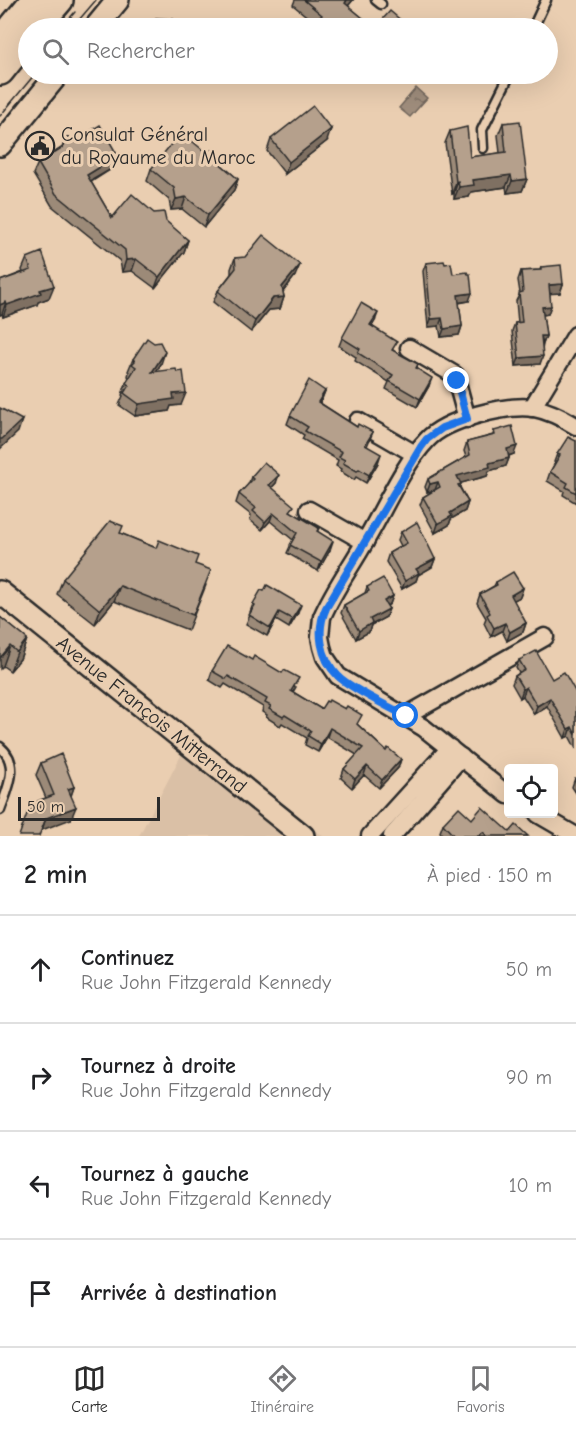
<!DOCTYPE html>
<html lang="fr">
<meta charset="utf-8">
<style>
body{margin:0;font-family:"Comic Neue",sans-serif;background:#f2f2f2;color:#202124}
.controls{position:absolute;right:18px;bottom:18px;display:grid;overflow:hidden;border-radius:6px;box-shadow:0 6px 24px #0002}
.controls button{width:54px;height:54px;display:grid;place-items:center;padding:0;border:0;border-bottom:2px solid #e0e0e0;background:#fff;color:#202124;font:30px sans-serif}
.scale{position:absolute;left:18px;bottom:15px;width:142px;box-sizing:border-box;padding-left:6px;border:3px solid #2b2b2b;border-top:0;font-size:16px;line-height:21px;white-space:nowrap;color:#2b2b2b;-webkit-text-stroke:4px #eaceb1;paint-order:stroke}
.stop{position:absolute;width:18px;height:18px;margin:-14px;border:4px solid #1a73e8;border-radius:50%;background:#fff}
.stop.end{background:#1a73e8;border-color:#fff;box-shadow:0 2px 6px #0008}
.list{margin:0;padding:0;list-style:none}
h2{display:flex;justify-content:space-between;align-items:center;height:78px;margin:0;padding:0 24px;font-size:26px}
h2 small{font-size:20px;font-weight:400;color:#757577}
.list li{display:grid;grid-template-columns:39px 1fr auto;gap:18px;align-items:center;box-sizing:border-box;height:108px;padding:0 24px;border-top:2px solid #e0e0e0}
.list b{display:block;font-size:22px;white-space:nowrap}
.list p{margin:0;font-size:20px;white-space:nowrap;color:#757577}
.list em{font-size:20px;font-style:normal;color:#757577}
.icon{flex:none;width:33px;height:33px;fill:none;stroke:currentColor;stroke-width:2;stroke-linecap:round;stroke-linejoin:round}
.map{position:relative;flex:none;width:576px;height:836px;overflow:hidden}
.search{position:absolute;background:#fff;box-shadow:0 6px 24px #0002;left:18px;right:18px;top:18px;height:66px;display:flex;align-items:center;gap:15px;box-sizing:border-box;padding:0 21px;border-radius:33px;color:#757577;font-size:22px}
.sheet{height:510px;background:#fff}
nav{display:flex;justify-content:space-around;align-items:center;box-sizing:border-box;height:84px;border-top:2px solid #e0e0e0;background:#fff;font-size:16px;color:#757577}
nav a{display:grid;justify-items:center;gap:3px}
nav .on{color:#2b2b2b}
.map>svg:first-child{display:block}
</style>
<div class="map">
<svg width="576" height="836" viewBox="0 0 576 836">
<defs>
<pattern id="water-ripples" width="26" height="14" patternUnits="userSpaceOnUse" patternTransform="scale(1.5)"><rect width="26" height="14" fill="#9f8d7c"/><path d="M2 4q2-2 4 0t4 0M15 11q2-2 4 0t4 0" fill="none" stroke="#827366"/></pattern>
</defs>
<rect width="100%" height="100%" fill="#eaceb1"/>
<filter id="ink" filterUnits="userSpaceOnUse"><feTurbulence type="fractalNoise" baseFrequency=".0167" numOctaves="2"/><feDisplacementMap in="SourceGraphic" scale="12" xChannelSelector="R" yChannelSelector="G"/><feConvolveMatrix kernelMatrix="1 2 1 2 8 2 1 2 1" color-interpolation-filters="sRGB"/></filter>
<g filter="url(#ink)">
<!-- built -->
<path fill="#dac0a6" d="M188,742L323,836H139Z"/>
<!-- water -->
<path fill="url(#water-ripples)" stroke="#71665c" stroke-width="1.5" d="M416,88L427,98L410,117L399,108Z"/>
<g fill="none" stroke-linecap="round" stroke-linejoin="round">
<!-- service casing -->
<g stroke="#2b2b2b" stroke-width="13">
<g id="service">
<path d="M376,0L381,4"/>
<path d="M533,28L546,0"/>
<path d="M483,148L482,130L510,74"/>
<path d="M0,747C21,764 7,790 0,810"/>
</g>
</g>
<!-- minor casing -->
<g stroke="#2b2b2b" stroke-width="21">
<g id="minor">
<path d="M409,348L455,375L467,419"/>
<path d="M532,408L576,335"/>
<path d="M358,421L415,454"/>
<path d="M309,510L365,542"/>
<path d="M406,716L545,637"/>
<path d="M508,795L424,728L338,676L325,657L322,647L320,637L322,617C334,589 353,564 367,538C385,507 404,464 427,440C446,419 507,404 534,408C550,411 563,418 576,426"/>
<path d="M538,814L576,836"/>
<path d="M370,836L450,748"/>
<path d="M392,836L461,757"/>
</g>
</g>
<!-- tertiary casing -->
<g stroke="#2b2b2b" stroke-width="26">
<g id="tertiary">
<path d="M95,28L118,0"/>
<path d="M0,145L58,74"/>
<path id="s1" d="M0,592L303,836"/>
</g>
</g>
<!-- primary casing -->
<g stroke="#2b2b2b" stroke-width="32">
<g id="primary">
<path d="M35,28L59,0"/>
<path d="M0,43L35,0"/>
<path d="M0,71L28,36"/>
</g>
</g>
<!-- service -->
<use href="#service" stroke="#eaceb1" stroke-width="8"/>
<!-- minor -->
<use href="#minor" stroke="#eaceb1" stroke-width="16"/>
<!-- tertiary -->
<use href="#tertiary" stroke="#eaceb1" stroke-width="21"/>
<!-- primary -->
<use href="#primary" stroke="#eaceb1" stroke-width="27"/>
<!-- tram -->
<g stroke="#2b2b2b" stroke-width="1.5">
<path d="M61,28L75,12"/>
<path d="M72,28L96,0"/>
<path d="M0,116L35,74"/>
</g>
</g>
<!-- wall -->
<g fill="#9c8a78" stroke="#2b2b2b" stroke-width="1.5">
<path d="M295,0H353L348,6L375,28H410H314L316,24L293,5Z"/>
<path d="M156,18L172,24L209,28H153Z"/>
<path d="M392,74H402L398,79Z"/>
<path d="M411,74H423L418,79Z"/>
<path d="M503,123L527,179L522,191L507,193L506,187L471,192L469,197L454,199V193L452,194L445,143L450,131L470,157L500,153L498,135Z"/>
<path d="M66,137L118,156L113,168L91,182L112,218L154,213L188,240L184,252L155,288L132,271L122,272L120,261L52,206L33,174L38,163L62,148Z"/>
<path d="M271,139L327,141L285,174L267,151Z"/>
<path d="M216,160L238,179L234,190L204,227L182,209L171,210L169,200L147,181L151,169Z"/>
<path d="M27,258L49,298L38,302L37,305L3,317L2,314L0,315V281L23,272L22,270Z"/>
<path d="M235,258L295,276L283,292L284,297L280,309L269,310L251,332L213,302L218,291L231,274V269Z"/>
<path d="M426,263L445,264L453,274L469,301L459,303L462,326L459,335L441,337L439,326L428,327L423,271Z"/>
<path d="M541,267L563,284L560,293H550L548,314L543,315L546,336L543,344L540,364L516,366L512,331L515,323H518L516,301L520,293L518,280L521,271L540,270Z"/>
<path d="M375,321L372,326L394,351L418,364L417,368L429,386L417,407L386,389L389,382L355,361L356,357L339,346L342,338Z"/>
<path d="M133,359L161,364L156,372L181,405L171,406L169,411L135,416L119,405L123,396L122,395L126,383L129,377L128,376L129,372L128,371Z"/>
<path d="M325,391L320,403L357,427L373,432L367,446L378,463L366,483L356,477L354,480L340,471L341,469L336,466L338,460L302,439L304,435L287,424L290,416Z"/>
<path d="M494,431L514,454L509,456V458L506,466L489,471L487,476L461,483L460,487L468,502L465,511L451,519L449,525L435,533L420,505L423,497L435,490L427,492L425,487L428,479L466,457L464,451L467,442L493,435Z"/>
<path d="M576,441V503L563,495L564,491L547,481L550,472L555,463L554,462L557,454Z"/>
<path d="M251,477L276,483L272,487L291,512L319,528L317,532L330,550L318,571L287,553L293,540L270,521L262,530L250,520L251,515L236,503L239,494L248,485Z"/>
<path d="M401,532L435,559L432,567L418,575L416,581L402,589L386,562L389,553L401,546L398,540Z"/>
<path d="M120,533L195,564L206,585L188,630L114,601L95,624L57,594L63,579Z"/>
<path d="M496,582L523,588L520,597L513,600L526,623L523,632L507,641L502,631L491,637L484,623L486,618L477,603L480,594L494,586Z"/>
<path d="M367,587L393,596L390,604L387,606L386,617L371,625L369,632L356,639L341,613L344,605L365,593Z"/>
<path d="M253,604L298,613L289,628L276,620L267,636L246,624L251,613L250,612Z"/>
<path d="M0,617L27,639L20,659L10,671L3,666Z"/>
<path d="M519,660L576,693V749L569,736L565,738L547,706L534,714L523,696L520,698L512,684L515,676L519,673L516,668Z"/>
<path d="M212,671L296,687L293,692L321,709L358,725L386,751L401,759L398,768L379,788L364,775L352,788L341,778L344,769L357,755L327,737L318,752L305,745L307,738L282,723L280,726L266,717L267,715L262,712L263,707L225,684L222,688L209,680Z"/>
<path d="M41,763L74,787L71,795V819L35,809L38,801L46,798L36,775Z"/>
<path d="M575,778H576V793L572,787Z"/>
<path d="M472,819L510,832L528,836H443L440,832L443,824Z"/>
</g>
<!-- shaded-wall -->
<g fill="#7f7062" stroke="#2b2b2b" stroke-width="1.5">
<path d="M347,0H353L341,14L345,3Z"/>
<path d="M331,129L327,141L285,174L289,162Z"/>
<path d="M118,156L113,168L82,186L87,175Z"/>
<path d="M511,175L506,187L471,192L469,197L454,199L459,187L473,180Z"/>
<path d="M238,179L234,190L204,227L208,215Z"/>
<path d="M527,179L522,191L507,193L512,181Z"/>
<path d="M458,181L454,193L452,194L456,182Z"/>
<path d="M186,197L182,209L171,210L176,199Z"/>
<path d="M188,240L184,252L155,288L159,277Z"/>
<path d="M136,259L132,271L122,272L126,260Z"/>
<path d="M300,265L295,276L278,298L284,297L280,309L269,310L251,332L255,321Z"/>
<path d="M563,284L560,293L546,294L549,285Z"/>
<path d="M54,286L49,298L38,302L37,305L3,317L7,305L40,290Z"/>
<path d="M472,293L469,301L455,303L458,295Z"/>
<path d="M6,302L2,314L0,315V305Z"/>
<path d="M551,306L548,314L539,315L542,307Z"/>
<path d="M378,313L375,321L367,333L370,325Z"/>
<path d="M442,318L439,326L428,327L431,319Z"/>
<path d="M462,326L459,335L441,337L444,329Z"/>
<path d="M541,336H546L543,344Z"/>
<path d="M165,352L161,364L148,384L152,372Z"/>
<path d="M543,356L540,364L516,366L519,358Z"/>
<path d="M432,378L429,386L417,407L420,399Z"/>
<path d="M325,391L322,399L315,411L318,402Z"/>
<path d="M186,393L181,405L171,406L169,411L135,416L139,404L173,394Z"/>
<path d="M22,420L18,432L0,449V439Z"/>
<path d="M517,446L514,454L504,457L507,449Z"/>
<path d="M381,454L378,463L366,483L369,475Z"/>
<path d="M509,458L506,466L489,471L487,476L454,485L457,476L489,463Z"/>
<path d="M279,475L276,483L266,494L269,485Z"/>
<path d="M438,482L435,490L427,492L430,484Z"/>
<path d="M468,502L465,511L451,519L449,525L435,533L438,524L450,513Z"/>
<path d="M273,513L270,521L262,530L265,522Z"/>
<path d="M333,541L330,550L318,571L321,562Z"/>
<path d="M435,559L432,567L418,575L416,581L402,589L405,581L416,569Z"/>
<path d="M120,586L114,601L95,624L100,610Z"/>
<path d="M523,588L520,597L507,604L511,595Z"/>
<path d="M393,596L390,604L381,609L384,601Z"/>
<path d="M301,605L298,613L289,628L292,619Z"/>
<path d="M389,609L386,617L371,625L369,632L356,639L359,631L370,619Z"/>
<path d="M279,612L276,620L267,636L270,628Z"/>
<path d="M505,623L502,631L491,637L494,628Z"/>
<path d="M526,623L523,632L507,641L510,632Z"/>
<path d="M27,639L20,659L10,671L17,652Z"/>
<path d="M10,646L3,666L0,669V658Z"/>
<path d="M526,687L523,696L520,698L523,689Z"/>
<path d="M550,698L547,706L534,714L537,706Z"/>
<path d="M572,727L569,736L565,738L568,729Z"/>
<path d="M330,728L327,737L318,752L321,744Z"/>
<path d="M401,759L398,768L379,788L382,780Z"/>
<path d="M367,766L364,775L352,788L355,779Z"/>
<path d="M74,787L70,799L68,789Z"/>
<path d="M76,807L71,819L42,830L46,818Z"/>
</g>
<!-- building -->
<g fill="#b5a08c" stroke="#2b2b2b" stroke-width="1.5">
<path d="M304,0H347L345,3L375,28L390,11L410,28H347L343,25L339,28H337L333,26L331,28H329L318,19L322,15Z"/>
<path d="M156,18L173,19L172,24L209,27V28H155Z"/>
<path d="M313,106L331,129L289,162L271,139Z"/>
<path d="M520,121L527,179L512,181L511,175L473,180L474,185L459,187L458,181L456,182L450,131L467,127L470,157L506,152L503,123Z"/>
<path d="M100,125L118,156L87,175L112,218L132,194L154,213L164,212L166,221L188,240L159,277L136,259L126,260L125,250L56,194L38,163L63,147L66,137L76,140Z"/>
<path d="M181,132L204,151L214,150L216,160L238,179L208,215L186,197L176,199L174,188L151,169Z"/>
<path d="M263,235L300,265L282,287L284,297L273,298L255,321L218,291L236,268L235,258L245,257Z"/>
<path d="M42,252L54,286L40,290L41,293L7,305L6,302L0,305V281L31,270L27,258Z"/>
<path d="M444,261L445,264L451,263L453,274L467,272L468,274H470L472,293L458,295L462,326L444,329L442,318L431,319L426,263Z"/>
<path d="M561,265L563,284L549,285L551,306L542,307L546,336H541L543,356L519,358L515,323L522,322L519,293L523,292L521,271L541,270V267Z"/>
<path d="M361,303L378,313L370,325L397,342L392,350L418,364L416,368L432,378L420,399L389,381L393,375L358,353L360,349L342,338Z"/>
<path d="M147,338L154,343L160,342L165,352L152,372L176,369L177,372L183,371L186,393L173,394L174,399L139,404L124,393L129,385L126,383L136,367L132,364L135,361L133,359Z"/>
<path d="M309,380L325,391L318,402L357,427L358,424L373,432L365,445L381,454L369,475L359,469L357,471L343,463L345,460L339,457L342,452L305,431L308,427L290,416Z"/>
<path d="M0,408L22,420L2,439H0Z"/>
<path d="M512,426L517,446L507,449L509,458L489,463L490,467L457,476L461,484L458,485L468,502L450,513L452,516L438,524L423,497L440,487L438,482L430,484L428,479L470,455L467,442L495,435L494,431Z"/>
<path d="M568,437L576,441V493L566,487L568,483L550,472L560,455L557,454Z"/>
<path d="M264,462L279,475L269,485L294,506L290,511L319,528L317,531L333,541L321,562L290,545L297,533L273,513L265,522L253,511L256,508L239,494L253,479L251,477Z"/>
<path d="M110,521L123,526L120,533L156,548L159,540L198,556L195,564L211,570L193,615L120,586L100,610L63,579Z"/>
<path d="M417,522L435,559L416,569L419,573L405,581L389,553L407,543L401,532Z"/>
<path d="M513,572L523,588L511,595L526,623L510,632L505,623L494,628L487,615L490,613L480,594L497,585L496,582Z"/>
<path d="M383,578L393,596L384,601L389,609L370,619L372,623L359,631L344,605L369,591L367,587Z"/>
<path d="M267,585L301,605L292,619L279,612L270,628L249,615L255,605L253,604L261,590L264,591Z"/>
<path d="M0,617L27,639L17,652L10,646L0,658Z"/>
<path d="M227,646L252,660L254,656L282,673L284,670L299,678L291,691L321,709L326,701L328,702L329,700L345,709L347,706L362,715L357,724L386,751L388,748L401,759L382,780L367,766L355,779L344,769L363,748L330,728L321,744L308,736L311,731L285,715L283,717L269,709L271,706L265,703L267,699L228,676L226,679L212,671Z"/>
<path d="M536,651L552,679L564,672L576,693V735L572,727L568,729L550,698L537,706L526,687L523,689L515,676L525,670L519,660Z"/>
<path d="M61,754L74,787L68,789L76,807L46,818L39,836H19L28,811L40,807L38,801L54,795L41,763Z"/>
<path d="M459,807L472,819L482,807L510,832L516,825L528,836H487L483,832L479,836H454L443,824Z"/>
</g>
</g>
<g fill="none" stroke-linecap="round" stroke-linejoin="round" filter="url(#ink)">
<!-- route -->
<path stroke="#1a73e8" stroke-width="8" d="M406,716C388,706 351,689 338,676C320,658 316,630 326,608L421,447L427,439L442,428L467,419L457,381"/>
</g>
<!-- icons -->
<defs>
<g id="civic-ring" transform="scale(1.5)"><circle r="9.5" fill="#eaceb1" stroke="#2b2b2b" stroke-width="1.5"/><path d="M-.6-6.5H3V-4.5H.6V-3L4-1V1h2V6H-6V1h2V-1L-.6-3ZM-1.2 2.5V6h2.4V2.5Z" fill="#2b2b2b"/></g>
</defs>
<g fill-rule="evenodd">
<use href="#civic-ring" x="40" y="146"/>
</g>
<g text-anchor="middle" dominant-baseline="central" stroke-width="6" stroke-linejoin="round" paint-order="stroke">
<!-- poi labels -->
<g font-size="20" fill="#2b2b2b" stroke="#eaceb1" text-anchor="start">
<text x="61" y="134">Consulat Général<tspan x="61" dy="23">du Royaume du Maroc</tspan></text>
</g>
<!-- street labels -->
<g font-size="20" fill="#2b2b2b" stroke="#eaceb1">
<text stroke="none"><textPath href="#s1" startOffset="195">Avenue François Mitterrand</textPath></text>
</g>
</g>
</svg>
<div class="controls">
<button><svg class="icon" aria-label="locate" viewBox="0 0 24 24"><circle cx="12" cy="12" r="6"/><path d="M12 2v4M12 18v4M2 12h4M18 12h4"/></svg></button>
</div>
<div class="scale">50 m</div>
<div class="stop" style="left:406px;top:716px"></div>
<div class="stop end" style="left:457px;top:381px"></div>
<div class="search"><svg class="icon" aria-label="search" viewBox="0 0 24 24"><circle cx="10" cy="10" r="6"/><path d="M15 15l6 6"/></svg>Rechercher</div>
</div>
<section class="sheet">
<h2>2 min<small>À pied · 150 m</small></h2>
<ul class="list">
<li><svg class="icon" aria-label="ahead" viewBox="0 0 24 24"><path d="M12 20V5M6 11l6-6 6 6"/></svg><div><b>Continuez</b><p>Rue John Fitzgerald Kennedy</p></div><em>50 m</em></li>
<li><svg class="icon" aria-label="right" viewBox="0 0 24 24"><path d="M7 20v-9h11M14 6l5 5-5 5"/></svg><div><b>Tournez à droite</b><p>Rue John Fitzgerald Kennedy</p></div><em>90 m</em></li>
<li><svg class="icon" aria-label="left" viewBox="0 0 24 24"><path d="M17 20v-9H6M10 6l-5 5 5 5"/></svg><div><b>Tournez à gauche</b><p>Rue John Fitzgerald Kennedy</p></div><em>10 m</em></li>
<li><svg class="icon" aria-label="arrive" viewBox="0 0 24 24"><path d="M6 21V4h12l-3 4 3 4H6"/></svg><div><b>Arrivée à destination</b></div></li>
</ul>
</section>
<nav>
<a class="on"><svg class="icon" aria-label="map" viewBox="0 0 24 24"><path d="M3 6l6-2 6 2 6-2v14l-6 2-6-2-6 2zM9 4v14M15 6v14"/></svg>Carte</a>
<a><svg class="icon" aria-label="directions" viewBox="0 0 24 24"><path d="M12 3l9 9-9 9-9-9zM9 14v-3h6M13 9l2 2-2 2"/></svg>Itinéraire</a>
<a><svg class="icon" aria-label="saved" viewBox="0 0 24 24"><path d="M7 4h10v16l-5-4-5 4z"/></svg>Favoris</a>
</nav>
